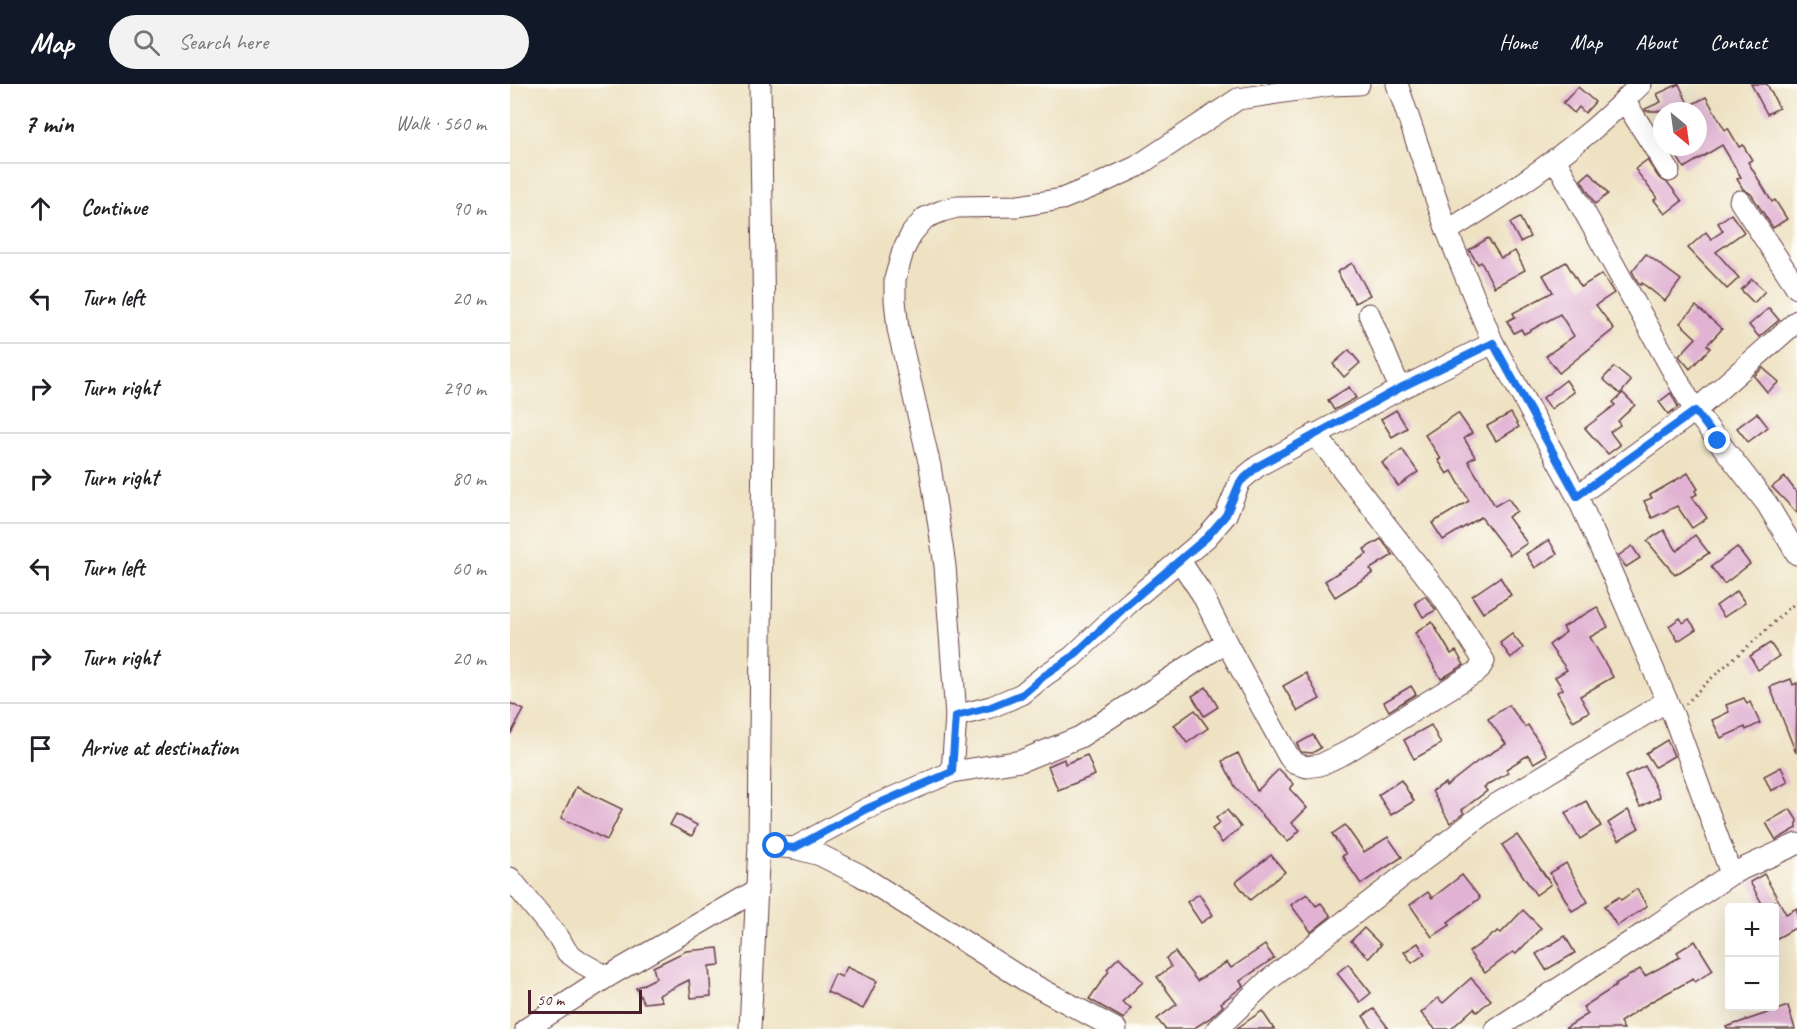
<!DOCTYPE html>
<meta charset="utf-8">
<style>
body{margin:0;font-family:Caveat,sans-serif;background:#f2f2f2;color:#202124}
.controls{position:absolute;right:18px;bottom:18px;display:grid;overflow:hidden;border-radius:6px;box-shadow:0 6px 24px #0002}
.controls button{width:54px;height:54px;display:grid;place-items:center;padding:0;border:0;border-bottom:2px solid #e0e0e0;background:#fff;color:#202124;font:30px sans-serif}
.compass{position:absolute;left:1143px;top:18px;width:54px;height:54px;border-radius:50%;background:#fff;box-shadow:0 6px 24px #0002;rotate:151deg}
.scale{position:absolute;left:18px;bottom:15px;width:114px;box-sizing:border-box;padding-left:6px;border:3px solid #4a1f2b;border-top:0;font-size:16px;line-height:21px;white-space:nowrap;color:#4a1f2b;-webkit-text-stroke:4px #fdfcf7;paint-order:stroke}
.stop{position:absolute;width:18px;height:18px;margin:-14px;border:4px solid #1a73e8;border-radius:50%;background:#fff}
.stop.end{background:#1a73e8;border-color:#fff;box-shadow:0 2px 6px #0008}
.list{margin:0;padding:0;list-style:none}
h2{display:flex;justify-content:space-between;align-items:center;height:78px;margin:0;padding:0 24px;font-size:26px}
h2 small{font-size:20px;font-weight:400;color:#757577}
.list li{display:grid;grid-template-columns:39px 1fr auto;gap:18px;align-items:center;box-sizing:border-box;height:90px;padding:0 24px;border-top:2px solid #e0e0e0}
.list b{display:block;font-size:22px;white-space:nowrap}
.list em{font-size:20px;font-style:normal;color:#757577}
.icon{flex:none;width:33px;height:33px;fill:none;stroke:currentColor;stroke-width:2;stroke-linecap:round;stroke-linejoin:round}
.map{position:relative;flex:none;width:1287px;height:945px;overflow:hidden}
header{display:flex;align-items:center;gap:36px;box-sizing:border-box;height:84px;padding:0 30px;background:#111827;color:#fff}
header strong{font-size:28px}
nav{display:flex;gap:33px;margin-inline-start:auto;font-size:21px}
.search{width:420px;height:54px;background:#f2f2f2;display:flex;align-items:center;gap:15px;box-sizing:border-box;padding:0 21px;border-radius:33px;color:#757577;font-size:22px}
main{display:flex}
aside{flex:1;background:#fff}
.map>svg:first-child{display:block}
</style>
<header>
<strong>Map</strong>
<div class="search"><svg class="icon" aria-label="search" viewBox="0 0 24 24"><circle cx="10" cy="10" r="6"/><path d="M15 15l6 6"/></svg>Search here</div>
<nav><a>Home</a><a>Map</a><a>About</a><a>Contact</a></nav>
</header>
<main>
<aside>
<h2>7 min<small>Walk · 560 m</small></h2>
<ul class="list">
<li><svg class="icon" aria-label="ahead" viewBox="0 0 24 24"><path d="M12 20V5M6 11l6-6 6 6"/></svg><div><b>Continue</b></div><em>90 m</em></li>
<li><svg class="icon" aria-label="left" viewBox="0 0 24 24"><path d="M17 20v-9H6M10 6l-5 5 5 5"/></svg><div><b>Turn left</b></div><em>20 m</em></li>
<li><svg class="icon" aria-label="right" viewBox="0 0 24 24"><path d="M7 20v-9h11M14 6l5 5-5 5"/></svg><div><b>Turn right</b></div><em>290 m</em></li>
<li><svg class="icon" aria-label="right" viewBox="0 0 24 24"><path d="M7 20v-9h11M14 6l5 5-5 5"/></svg><div><b>Turn right</b></div><em>80 m</em></li>
<li><svg class="icon" aria-label="left" viewBox="0 0 24 24"><path d="M17 20v-9H6M10 6l-5 5 5 5"/></svg><div><b>Turn left</b></div><em>60 m</em></li>
<li><svg class="icon" aria-label="right" viewBox="0 0 24 24"><path d="M7 20v-9h11M14 6l5 5-5 5"/></svg><div><b>Turn right</b></div><em>20 m</em></li>
<li><svg class="icon" aria-label="arrive" viewBox="0 0 24 24"><path d="M6 21V4h12l-3 4 3 4H6"/></svg><div><b>Arrive at destination</b></div></li>
</ul>
</aside>
<div class="map">
<svg width="1287" height="945" viewBox="0 0 1287 945">
<rect width="100%" height="100%" fill="#fdfcf7"/>
<filter id="ink" filterUnits="userSpaceOnUse"><feTurbulence type="fractalNoise" baseFrequency=".0167" numOctaves="2"/><feDisplacementMap in="SourceGraphic" scale="12" xChannelSelector="R" yChannelSelector="G"/><feConvolveMatrix kernelMatrix="1 2 1 2 8 2 1 2 1" color-interpolation-filters="sRGB"/></filter>
<filter id="wash" filterUnits="userSpaceOnUse"><feTurbulence type="fractalNoise" baseFrequency=".008" numOctaves="4" result="noise"/><feDisplacementMap in="SourceGraphic" scale="24" xChannelSelector="R" yChannelSelector="G"/><feGaussianBlur stdDeviation="1.35" result="paint"/><feColorMatrix in="noise" values="0 0 0 0 0 0 0 0 0 0 0 0 0 0 0 0 0 1.4 0 .05"/><feComposite in="paint" operator="in"/></filter>
<g filter="url(#wash)">
<rect width="100%" height="100%" fill="#eee2c3"/>
<g id="blocks">
<!-- building -->
<g fill="#e1b2d3">
<path d="M1169,0L1179,22L1196,13L1215,46L1218,44L1229,63L1233,61L1242,76L1238,78L1262,118L1265,116L1277,135L1263,144L1241,110L1233,105L1227,95L1231,93L1212,61L1174,84L1161,63H1188V27H1136L1135,25L1151,18L1147,10Z"/>
<path d="M1241,0H1257L1269,24L1257,30Z"/>
<path d="M1068,3L1085,18L1075,29L1069,23L1064,29L1053,19Z"/>
<path d="M1137,76L1149,94L1158,99L1172,117L1155,130L1144,116L1147,114L1125,85Z"/>
<path d="M1080,88L1098,110L1085,120L1071,96Z"/>
<path d="M1221,130L1234,148L1206,168L1229,194L1217,205L1178,164L1196,148L1201,155L1213,147L1208,139Z"/>
<path d="M1010,134L1020,153L1010,158L1000,139Z"/>
<path d="M978,154L991,174L1005,167L1015,186L984,203L971,178L968,180L959,166Z"/>
<path d="M1136,170L1171,196L1155,217L1132,199L1131,201L1129,200L1122,187Z"/>
<path d="M1056,178L1071,203L1092,190L1104,209L1086,221L1104,245L1049,289L1036,272L1064,252L1050,230L1014,250L1011,245L1004,249L997,237L1005,233L1003,229L1043,208L1033,191Z"/>
<path d="M842,179L860,211L845,219L827,188Z"/>
<path d="M1242,195L1255,207L1244,219L1231,206Z"/>
<path d="M1186,222L1212,245L1197,261L1200,264L1180,285L1169,272L1186,254L1170,239Z"/>
<path d="M1259,224L1269,236L1249,253L1239,241Z"/>
<path d="M839,266L850,279L834,293L823,280Z"/>
<path d="M1104,283L1121,297L1110,310L1093,295Z"/>
<path d="M1253,284L1269,298L1257,308L1244,292Z"/>
<path d="M1056,296L1064,308L1041,325L1033,314Z"/>
<path d="M839,303L846,314L824,326L818,316Z"/>
<path d="M1113,309L1125,321L1108,337L1110,341L1100,348L1110,361L1098,370L1075,344L1105,321L1103,318Z"/>
<path d="M1161,309L1168,323L1158,330L1149,318Z"/>
<path d="M886,326L897,344L882,353L871,335Z"/>
<path d="M948,329L962,349L954,354L965,373L958,377L985,422L998,414L1007,427L998,433L1017,459L1000,471L971,433L933,456L922,439L959,417L942,387L937,390L928,376L931,375L915,351Z"/>
<path d="M1001,329L1009,343L986,357L977,342Z"/>
<path d="M1247,329L1258,343L1238,358L1227,344Z"/>
<path d="M892,365L908,388L888,402L872,379Z"/>
<path d="M1178,389L1188,405L1185,407L1187,410L1182,413L1197,434L1182,444L1167,422L1142,434L1134,417L1142,414L1140,411Z"/>
<path d="M1275,393L1287,409V429L1262,403Z"/>
<path d="M1154,446L1167,467L1185,451L1199,469L1165,491L1137,457Z"/>
<path d="M871,455L883,471L860,485L863,489L825,513L815,497L857,470L854,465Z"/>
<path d="M1039,456L1047,470L1025,484L1016,470Z"/>
<path d="M1122,462L1130,474L1116,483L1108,472Z"/>
<path d="M1227,463L1240,480L1214,500L1201,483Z"/>
<path d="M990,493L1001,511L973,529L962,512Z"/>
<path d="M1227,507L1235,519L1214,533L1206,522Z"/>
<path d="M915,512L926,526L913,533L905,519Z"/>
<path d="M1087,523L1098,543L1080,553L1103,593L1070,612L1079,628L1063,637L1047,608L1053,605L1045,593L1057,586L1039,561L1056,548L1053,543Z"/>
<path d="M1170,534L1173,539L1179,535L1186,545L1168,557L1159,542Z"/>
<path d="M922,538L941,570L946,567L954,581L931,595L905,549Z"/>
<path d="M1002,550L1013,564L1001,574L990,559Z"/>
<path d="M1260,559L1269,572L1248,586L1240,572Z"/>
<path d="M796,589L810,615L788,627L773,602Z"/>
<path d="M1281,595L1283,601L1287,599L1286,669L1260,603Z"/>
<path d="M901,602L906,610L879,627L874,618Z"/>
<path d="M696,603L708,623L694,632L682,612Z"/>
<path d="M1234,614L1237,620L1240,618L1250,639L1236,646L1235,643L1211,654L1202,636L1219,628L1216,621Z"/>
<path d="M0,619L14,626L0,651Z"/>
<path d="M999,621L1015,643L1018,641L1037,671L1024,679L1018,671L996,685L998,689L974,703L977,707L952,726L954,729L940,739L922,707L935,699L936,702L968,677L996,660L978,635Z"/>
<path d="M685,626L698,644L677,659L664,641Z"/>
<path d="M921,641L931,660L904,675L894,656Z"/>
<path d="M803,651L811,664L802,669L791,668L787,660Z"/>
<path d="M1157,656L1164,672L1145,683L1136,669Z"/>
<path d="M728,669L747,707L769,685L784,700L780,705L797,724L782,739L790,746L778,758L726,704L712,677Z"/>
<path d="M577,671L585,691L548,706L538,682L554,675L555,680Z"/>
<path d="M1135,682L1150,713L1130,723L1115,692Z"/>
<path d="M1271,683L1278,698L1261,707L1254,692Z"/>
<path d="M891,696L904,717L881,731L868,711Z"/>
<path d="M66,703L112,725L97,756L51,734Z"/>
<path d="M1076,717L1091,742L1070,755L1055,729Z"/>
<path d="M1280,725L1287,736V744L1266,756L1256,739Z"/>
<path d="M717,726L731,743L712,759L702,745L710,739L706,734Z"/>
<path d="M1118,726L1129,744L1109,756L1098,739Z"/>
<path d="M166,730L187,741L182,752L160,741Z"/>
<path d="M835,741L854,768L878,753L892,773L851,800L832,772L836,770L822,750Z"/>
<path d="M1007,751L1041,800L1026,811L992,761Z"/>
<path d="M761,771L775,788L740,816L726,798Z"/>
<path d="M1056,779L1078,818L1062,827L1040,789Z"/>
<path d="M1254,790L1276,830L1287,824V843L1264,856V817L1254,823L1240,798Z"/>
<path d="M952,791L970,814L938,838L940,841L922,853L900,821L918,808L922,814Z"/>
<path d="M1127,805L1137,822L1107,842L1094,822L1109,813L1111,816Z"/>
<path d="M689,810L703,831L691,839L677,818Z"/>
<path d="M797,810L806,822L811,819L821,832L801,848L781,821Z"/>
<path d="M1013,826L1031,844L1006,870L1003,868L975,889L959,868L988,847L991,849Z"/>
<path d="M854,844L871,861L859,874L841,857Z"/>
<path d="M1055,852L1065,869L1036,886L1026,870Z"/>
<path d="M1185,857L1203,886L1185,898L1183,895L1142,917L1110,938L1114,945H1054L1078,930L1073,923L1106,902L1105,900L1130,885L1135,892L1170,873L1167,868Z"/>
<path d="M908,859L915,870L902,879L894,868Z"/>
<path d="M755,861L764,874L730,897L733,902L711,919L713,922L700,934L683,945H655L647,935L667,920L647,893L661,883L656,874L665,868L687,897L717,878L721,884Z"/>
<path d="M208,864L210,881L199,882L201,912L181,914L179,896L149,911L152,917L134,919L126,904L146,894L143,883L176,867Z"/>
<path d="M609,873L633,898L612,918L621,924L614,935L579,915L599,887L597,885Z"/>
<path d="M838,880L861,909L850,918L827,889Z"/>
<path d="M337,883L367,897L353,925L317,908L325,890L332,893Z"/>
<path d="M961,894L981,916L967,928L964,924L941,945H925L911,929L928,914L933,919Z"/>
<path d="M1278,922L1285,945H1217L1216,943Z"/>
<path d="M864,925L879,945H862L853,932Z"/>
<path d="M752,927L764,945H726Z"/>
</g>
</g>
</g>
<g filter="url(#ink)">
<use href="#blocks" fill-opacity="0" stroke="#633c42" stroke-width="1.5"/>
<g fill="none" stroke-linecap="round" stroke-linejoin="round">
<!-- minor casing -->
<g stroke="#633c42" stroke-width="23">
<g id="minor">
<path d="M887,0L937,147L983,259L1067,412L1103,492L1164,633L1221,790"/>
<path d="M1114,16L1159,87"/>
<path d="M1045,75L1185,327L1067,412"/>
<path d="M1230,117L1287,204"/>
<path d="M937,147C985,118 1033,87 1077,50C1096,35 1113,17 1131,0"/>
<path d="M859,230L890,305"/>
<path d="M1287,237L1185,327L1257,420L1287,470"/>
<path d="M716,558L779,673L784,679L797,683L810,681L835,669L968,587L974,577L933,514L805,350"/>
<path d="M446,632L481,623L512,610L534,592L562,573L618,520L697,453L716,431L730,397L748,382L890,305L983,259"/>
<path d="M442,688L511,677L570,653L716,558L692,510L670,477"/>
<path d="M249,761L284,764L310,771L350,791L516,897L606,945"/>
<path d="M284,764L356,725L442,688L446,632L435,482L420,382L388,245L385,216V195L393,167L402,149L415,134L432,127L447,123L508,122L552,115L589,100L626,83L728,15L821,1L849,0"/>
<path d="M0,794L49,854L57,868L72,879L97,893"/>
<path d="M16,945L97,893L247,806"/>
<path d="M240,945L249,761L254,240L250,0"/>
<path d="M707,945L755,899L982,723L1157,617"/>
<path d="M986,945L1145,842L1221,790L1287,760"/>
</g>
</g>
<!-- path -->
<path stroke="#633c42" stroke-width="3" stroke-dasharray="1.5 4.5" stroke-linecap="butt" d="M1176,620C1199,594 1226,573 1252,550C1264,539 1274,527 1287,518"/>
<!-- minor -->
<use href="#minor" stroke="#fff" stroke-width="21"/>
</g>
</g>
<g fill="none" stroke-linecap="round" stroke-linejoin="round" filter="url(#ink)">
<!-- route -->
<path stroke="#1a73e8" stroke-width="8" d="M266,762L284,764L356,725L442,688L446,632L481,623L513,610L534,592L562,573L618,520L697,453L716,431L730,398L748,382L890,304L983,259L1067,412L1185,327L1208,357"/>
</g>
</svg>
<div class="controls">
<button>+</button>
<button>−</button>
</div>
<svg class="compass" viewBox="-18 -18 36 36"><path d="M0-13l5 13h-10z" fill="#e53935"/><path d="M0 13l5-13h-10z" fill="#757577"/></svg>
<div class="scale">50 m</div>
<div class="stop" style="left:266px;top:762px"></div>
<div class="stop end" style="left:1208px;top:357px"></div>
</div>
</main>
